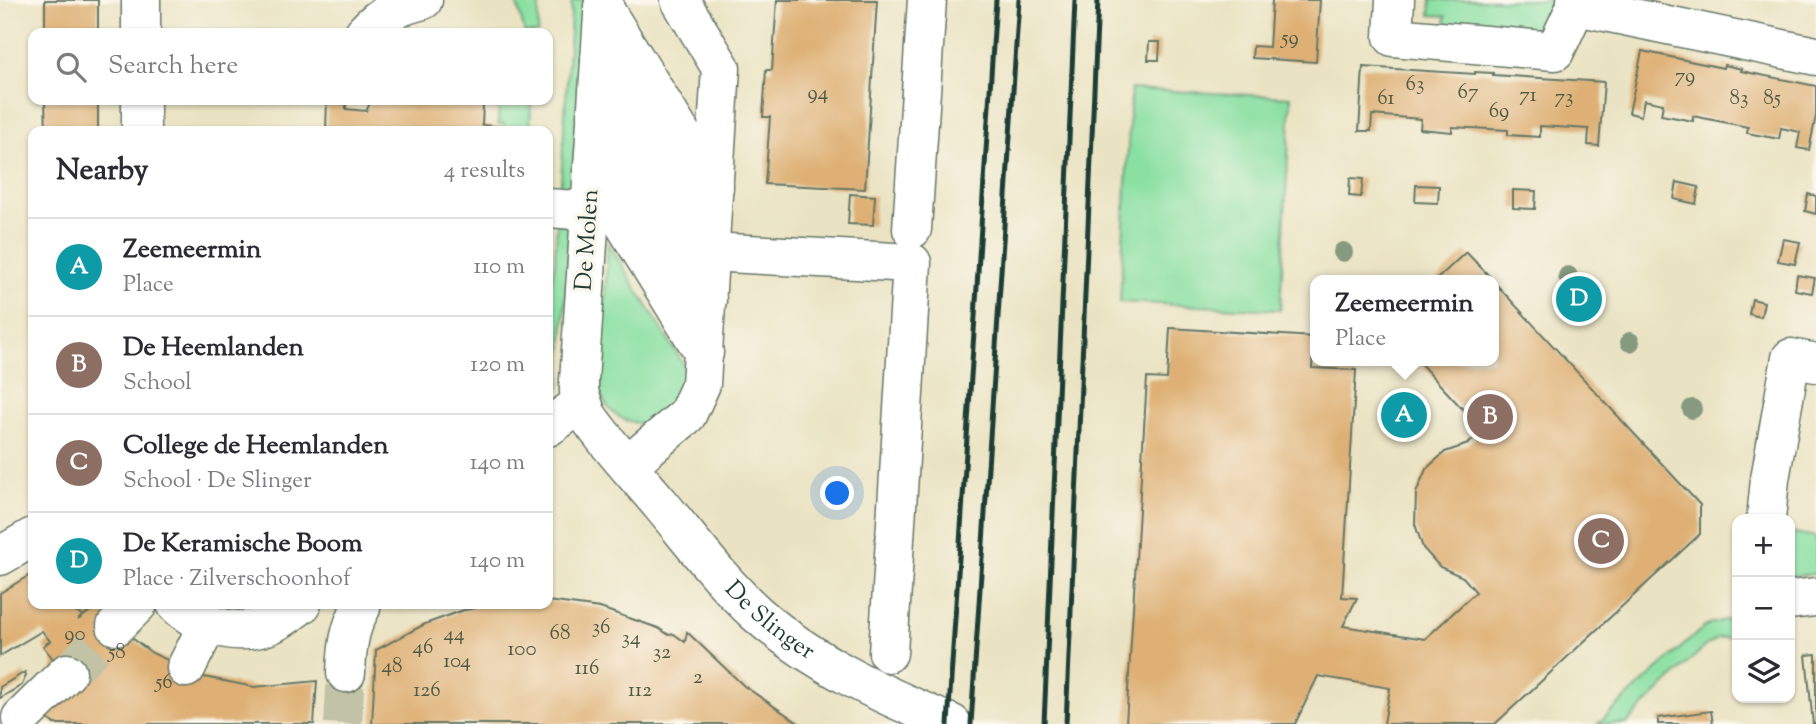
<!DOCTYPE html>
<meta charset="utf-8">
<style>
body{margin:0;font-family:"Sorts Mill Goudy",serif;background:#f2f2f3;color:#2b2b33}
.controls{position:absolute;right:21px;bottom:21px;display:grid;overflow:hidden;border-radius:14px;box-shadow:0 2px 5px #0004}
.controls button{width:63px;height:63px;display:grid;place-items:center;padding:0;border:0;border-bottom:2px solid #e1e1e2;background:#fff;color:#2b2b33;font:35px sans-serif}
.you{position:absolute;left:838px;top:494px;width:24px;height:24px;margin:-18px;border:5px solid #fff;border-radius:50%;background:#1a73e8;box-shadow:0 0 0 10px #1a73e833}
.badge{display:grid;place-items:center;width:46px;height:46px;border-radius:50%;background:#111827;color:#fff;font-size:23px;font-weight:700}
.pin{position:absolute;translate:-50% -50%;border:4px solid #fff;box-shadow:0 2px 7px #0006}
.popup{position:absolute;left:1310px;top:275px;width:189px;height:91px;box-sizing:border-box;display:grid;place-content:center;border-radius:14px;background:#fff;filter:drop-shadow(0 2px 5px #0005);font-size:23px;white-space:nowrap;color:#7c7c81}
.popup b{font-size:26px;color:#2b2b33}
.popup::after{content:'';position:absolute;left:50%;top:100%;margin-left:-14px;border:14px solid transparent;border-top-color:#fff}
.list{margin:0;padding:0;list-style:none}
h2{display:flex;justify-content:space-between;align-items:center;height:91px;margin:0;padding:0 28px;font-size:30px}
h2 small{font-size:23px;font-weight:400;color:#7c7c81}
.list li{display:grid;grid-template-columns:46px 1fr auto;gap:21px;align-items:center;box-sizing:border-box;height:98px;padding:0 28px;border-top:2px solid #e1e1e2}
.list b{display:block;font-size:26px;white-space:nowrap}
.list p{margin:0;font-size:23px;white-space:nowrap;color:#7c7c81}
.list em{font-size:23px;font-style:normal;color:#7c7c81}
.icon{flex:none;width:38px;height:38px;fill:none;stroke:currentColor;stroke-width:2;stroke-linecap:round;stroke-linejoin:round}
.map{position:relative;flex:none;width:1816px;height:724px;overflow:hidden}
.search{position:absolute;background:#fff;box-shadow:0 2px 5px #0004;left:28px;top:28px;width:525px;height:77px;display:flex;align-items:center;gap:18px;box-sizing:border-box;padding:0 24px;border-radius:14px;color:#7c7c81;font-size:26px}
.panel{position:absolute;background:#fff;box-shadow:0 2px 5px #0004;left:28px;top:126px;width:525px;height:483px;border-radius:14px}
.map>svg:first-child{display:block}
</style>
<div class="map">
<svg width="1816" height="724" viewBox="0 0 1816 724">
<rect width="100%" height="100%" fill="#fbf7ec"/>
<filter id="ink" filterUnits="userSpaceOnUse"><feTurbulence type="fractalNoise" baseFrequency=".0143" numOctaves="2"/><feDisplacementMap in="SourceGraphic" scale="14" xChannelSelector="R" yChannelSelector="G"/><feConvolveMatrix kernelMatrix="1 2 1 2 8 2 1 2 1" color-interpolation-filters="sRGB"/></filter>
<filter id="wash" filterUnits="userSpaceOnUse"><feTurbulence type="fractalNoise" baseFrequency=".00686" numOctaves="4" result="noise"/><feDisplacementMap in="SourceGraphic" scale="28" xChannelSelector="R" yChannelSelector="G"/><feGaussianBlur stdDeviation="1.57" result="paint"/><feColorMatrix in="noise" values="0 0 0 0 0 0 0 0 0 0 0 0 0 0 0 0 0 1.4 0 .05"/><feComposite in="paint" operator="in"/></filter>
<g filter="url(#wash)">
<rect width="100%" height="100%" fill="#eae3c3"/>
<!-- green -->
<g fill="#8ae0a3" stroke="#548e6c" stroke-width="2">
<path d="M516,0H539L538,33H525Z"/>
<path d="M572,0H584L572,189L560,195Z"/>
<path d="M1431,0H1557L1548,33L1444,32L1446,16L1430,15Z"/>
<path d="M1131,89L1291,97L1280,310L1120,302Z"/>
<path d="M507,100H531L530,131H504V124H498L499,104Z"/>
<path d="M557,222L570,228L560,387L548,408V295L555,263Z"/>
<path d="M608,243L684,365L687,392L652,424C628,425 609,416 600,393Z"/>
<path d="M1790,532L1816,537V574L1790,576Z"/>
<path d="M1737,617V636L1718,638L1705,646L1626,724H1598L1697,633L1709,624Z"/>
</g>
<g id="blocks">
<!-- building -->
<g fill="#deb075">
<path d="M45,0H98V29H91V33H45Z"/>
<path d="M777,0H877L865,189L765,184L770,117H763L766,70H772Z"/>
<path d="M1272,0H1320L1316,62L1252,58L1253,46L1269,47Z"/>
<path d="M1149,42H1160L1159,60H1148Z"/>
<path d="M1642,51L1723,68L1724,65L1742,69L1741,71L1816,86V116L1809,150L1797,148L1800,132L1781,128L1779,139L1747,133L1748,127L1693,116V121L1661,115L1663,104L1644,100L1641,116L1629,113Z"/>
<path d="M1363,67L1475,74V72L1493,73V75L1604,82L1599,146L1588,145L1589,129L1540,126V137L1508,135V130L1452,127V132L1420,129L1421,119L1372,115L1371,131H1359Z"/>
<path d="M45,100L98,101V131H46Z"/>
<path d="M327,100H346V109L366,111L372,100H487L489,103L483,106L482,125L502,127L501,131H326Z"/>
<path d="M1350,178L1363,179L1361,197L1349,196Z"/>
<path d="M1677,182L1699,187L1696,204L1674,199Z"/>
<path d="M1416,185L1439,186L1438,203L1415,202Z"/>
<path d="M1513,190L1536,191L1535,209L1513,208Z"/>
<path d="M850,194L875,196L873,225L848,224Z"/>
<path d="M1808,194L1816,196V214L1805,211Z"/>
<path d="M1783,239L1800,242L1795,264L1778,261Z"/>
<path d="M1466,252L1493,280H1436Z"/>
<path d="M1797,275L1815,278L1812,293L1795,290Z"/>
<path d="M1493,281L1700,505V534L1495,724H1384L1390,688L1318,676L1295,724H1126L1147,378L1167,379L1170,328L1314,337L1312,368L1356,370L1342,597L1357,598L1343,626L1425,639L1476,592L1463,577L1440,567L1423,548L1415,524L1416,493L1426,469L1445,452L1468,444L1483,431L1418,361H1493Z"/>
<path d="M1752,299L1764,302L1761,317L1749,314Z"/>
<path d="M33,573V604H55L83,615L78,620L100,604L116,626L152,653L204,677L254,687L317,681L314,724H54L46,717L54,660L43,646L50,641L42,631L0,656V593Z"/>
<path d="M548,601L600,608L658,628L669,635L674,634L685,642L687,632L744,686L800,724H372L376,650L425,624L464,610L501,604H548Z"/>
<path d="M1816,654V724H1813L1806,655Z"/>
<path d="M25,672L26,675L22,685L0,698V687Z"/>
<path d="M1711,711L1713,724H1658V718Z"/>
</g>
</g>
</g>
<g filter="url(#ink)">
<use href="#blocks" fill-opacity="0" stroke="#676" stroke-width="2"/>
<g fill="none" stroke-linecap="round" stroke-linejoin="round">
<!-- minor-tunnel -->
<g stroke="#c1c2a6" stroke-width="38" stroke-dasharray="38 19" stroke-linecap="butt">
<path d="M67,673L116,626"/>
<path d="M343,724L346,673"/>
</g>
<!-- minor casing -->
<g stroke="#676" stroke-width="41">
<g id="minor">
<path d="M141,0V33"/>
<path id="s1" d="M604,0L579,381V392L587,415C609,447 637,476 662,506C692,542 722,582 757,614C814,664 883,695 952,724"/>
<path d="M1395,0L1393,37L1555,51L1576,6"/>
<path d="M1576,0V6L1816,56"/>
<path d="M603,7L714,187"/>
<path d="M364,33C383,12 396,7 423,0"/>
<path d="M600,60L711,243"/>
<path d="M141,100V131"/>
<path d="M596,114L707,300"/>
<path d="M592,172L704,353"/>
<path d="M548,208L590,211"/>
<path d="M912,229L927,0"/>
<path d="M710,252L912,263L888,653"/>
<path d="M548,427L582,403"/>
<path d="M628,465L687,415L701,384L721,68L680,0"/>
<path d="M1766,519L1770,479L1791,358L1816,363"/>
<path d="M0,556L33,537"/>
<path d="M1790,600L1816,597"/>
<path d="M176,604C199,627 239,637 269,625C282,620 292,611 302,604"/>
<path d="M116,626L138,604"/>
<path d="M186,668L208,624"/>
<path d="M346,673C347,649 349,628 361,608L359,604"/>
<path d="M21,718L67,673"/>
</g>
</g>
<!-- minor -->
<use href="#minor" stroke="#fff" stroke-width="38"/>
<!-- rail -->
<g stroke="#1f3d34" stroke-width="5">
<path d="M948,724L996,0"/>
<path d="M971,724L1019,0"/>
<path d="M1044,724L1075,0"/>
<path d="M1066,724L1098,0"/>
</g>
</g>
<!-- trees -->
<g fill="#869a80">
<circle cx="1343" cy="252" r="10"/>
<circle cx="1568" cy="276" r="10"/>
<circle cx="1630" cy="342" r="10"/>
<circle cx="1692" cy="409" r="10"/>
</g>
</g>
<g text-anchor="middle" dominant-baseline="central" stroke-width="7" stroke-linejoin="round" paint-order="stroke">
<!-- number labels -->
<g font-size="21" fill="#4f5a44">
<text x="1290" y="39">59</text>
<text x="1685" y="77">79</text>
<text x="1415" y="85">63</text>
<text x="1468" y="93">67</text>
<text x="818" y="94">94</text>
<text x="1528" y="96">71</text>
<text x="1564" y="98">73</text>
<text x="1386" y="99">61</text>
<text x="1739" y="99">83</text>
<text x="1772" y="99">85</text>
<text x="1499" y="112">69</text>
<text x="601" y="628">36</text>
<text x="560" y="634">68</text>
<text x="75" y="635">90</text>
<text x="454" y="635">44</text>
<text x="631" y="639">34</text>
<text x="423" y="648">46</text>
<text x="522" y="650">100</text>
<text x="117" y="653">58</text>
<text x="662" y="653">32</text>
<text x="457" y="662">104</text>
<text x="392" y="667">48</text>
<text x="587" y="669">116</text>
<text x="698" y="678">2</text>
<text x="164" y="683">56</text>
<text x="427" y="691">126</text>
<text x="640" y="691">112</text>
</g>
<!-- street labels -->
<g font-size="24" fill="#1f3d34" stroke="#fbf7ec">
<text transform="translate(588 240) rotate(-86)">De Molen</text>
<text stroke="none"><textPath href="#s1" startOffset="693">De Slinger</textPath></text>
</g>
</g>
</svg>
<div class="controls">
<button>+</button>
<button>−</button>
<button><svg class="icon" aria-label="layers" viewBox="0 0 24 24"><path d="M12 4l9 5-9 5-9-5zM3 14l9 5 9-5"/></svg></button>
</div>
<div class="you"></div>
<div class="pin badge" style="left:1404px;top:415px;background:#0f9aa8">A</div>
<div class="popup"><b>Zeemeermin</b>Place</div>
<div class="pin badge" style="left:1490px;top:417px;background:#8d6e63">B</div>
<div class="pin badge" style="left:1601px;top:541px;background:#8d6e63">C</div>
<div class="pin badge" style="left:1579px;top:299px;background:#0f9aa8">D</div>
<div class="search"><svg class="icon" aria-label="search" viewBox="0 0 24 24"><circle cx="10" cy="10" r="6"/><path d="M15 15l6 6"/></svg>Search here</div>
<section class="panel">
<h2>Nearby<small>4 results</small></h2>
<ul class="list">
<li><span class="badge" style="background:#0f9aa8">A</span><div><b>Zeemeermin</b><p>Place</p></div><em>110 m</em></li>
<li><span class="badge" style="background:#8d6e63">B</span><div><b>De Heemlanden</b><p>School</p></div><em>120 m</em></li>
<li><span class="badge" style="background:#8d6e63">C</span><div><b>College de Heemlanden</b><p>School · De Slinger</p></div><em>140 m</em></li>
<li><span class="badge" style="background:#0f9aa8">D</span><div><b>De Keramische Boom</b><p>Place · Zilverschoonhof</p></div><em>140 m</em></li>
</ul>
</section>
</div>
